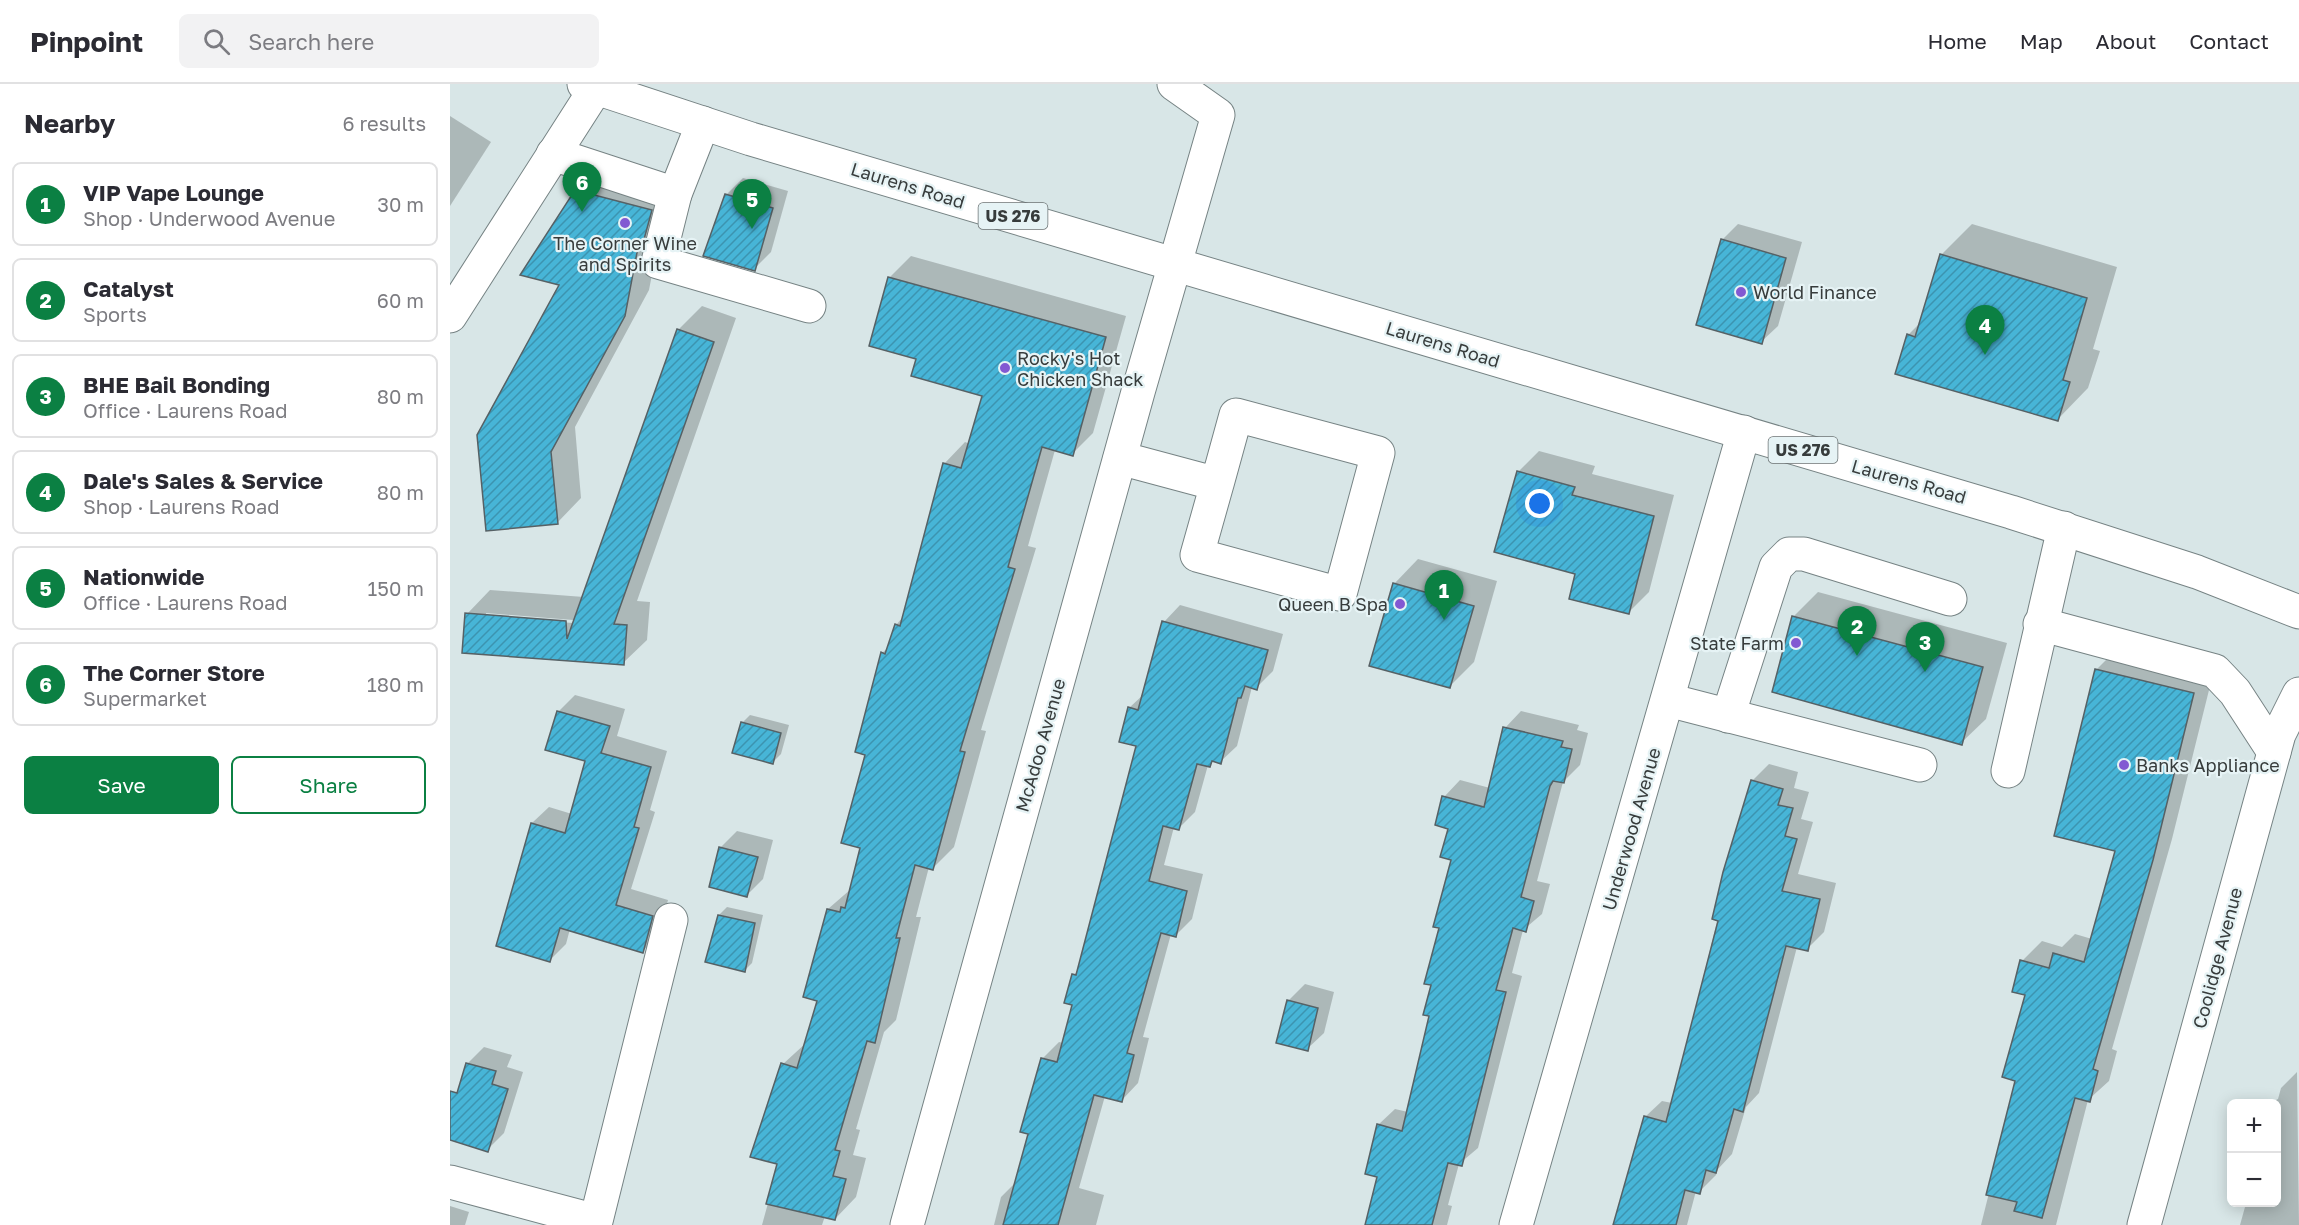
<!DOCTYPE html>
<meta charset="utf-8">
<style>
body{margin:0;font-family:"Golos Text",sans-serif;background:#f2f2f3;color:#2b2b33}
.controls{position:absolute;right:18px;bottom:18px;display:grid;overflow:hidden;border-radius:9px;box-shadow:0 3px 15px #0003}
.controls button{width:54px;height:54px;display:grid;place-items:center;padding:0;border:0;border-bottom:2px solid #e1e1e2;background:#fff;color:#2b2b33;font:30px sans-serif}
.you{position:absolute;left:1090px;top:420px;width:21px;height:21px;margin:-15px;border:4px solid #fff;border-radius:50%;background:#1a73e8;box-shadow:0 0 0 9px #1a73e833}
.badge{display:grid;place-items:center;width:39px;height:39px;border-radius:50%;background:#0b8043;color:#fff;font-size:20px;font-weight:700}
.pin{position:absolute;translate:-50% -50px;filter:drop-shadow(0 2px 3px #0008)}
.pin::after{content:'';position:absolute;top:32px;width:21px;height:18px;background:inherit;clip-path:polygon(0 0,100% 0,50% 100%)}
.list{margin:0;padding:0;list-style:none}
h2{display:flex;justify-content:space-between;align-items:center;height:78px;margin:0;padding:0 24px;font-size:26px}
h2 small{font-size:20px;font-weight:400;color:#7c7c81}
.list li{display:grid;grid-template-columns:39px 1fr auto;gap:18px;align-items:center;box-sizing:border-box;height:84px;margin:0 12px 12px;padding:0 12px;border:2px solid #e1e1e2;border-radius:9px}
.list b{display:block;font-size:22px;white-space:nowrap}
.list p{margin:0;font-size:20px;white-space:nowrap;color:#7c7c81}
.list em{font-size:20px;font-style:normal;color:#7c7c81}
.actions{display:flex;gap:12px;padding:18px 24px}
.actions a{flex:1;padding:14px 0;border:2px solid #0b8043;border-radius:9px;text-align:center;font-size:21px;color:#0b8043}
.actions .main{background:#0b8043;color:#fff}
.icon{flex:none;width:33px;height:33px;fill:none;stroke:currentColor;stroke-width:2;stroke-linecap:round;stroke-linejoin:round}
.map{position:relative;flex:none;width:1849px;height:1141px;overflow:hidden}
header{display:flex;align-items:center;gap:36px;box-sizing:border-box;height:84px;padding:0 30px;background:#fff;border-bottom:2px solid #e1e1e2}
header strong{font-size:28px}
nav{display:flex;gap:33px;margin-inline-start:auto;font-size:21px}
.search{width:420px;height:54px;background:#f2f2f3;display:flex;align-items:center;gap:15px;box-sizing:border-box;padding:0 21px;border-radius:9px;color:#7c7c81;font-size:22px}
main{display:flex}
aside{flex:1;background:#fff}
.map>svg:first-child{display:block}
</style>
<header>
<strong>Pinpoint</strong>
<div class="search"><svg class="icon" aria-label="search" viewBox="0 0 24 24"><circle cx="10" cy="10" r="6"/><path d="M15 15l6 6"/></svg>Search here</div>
<nav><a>Home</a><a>Map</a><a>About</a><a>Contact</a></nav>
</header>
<main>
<aside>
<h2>Nearby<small>6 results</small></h2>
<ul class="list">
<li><span class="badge">1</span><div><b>VIP Vape Lounge</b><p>Shop · Underwood Avenue</p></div><em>30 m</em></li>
<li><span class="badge">2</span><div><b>Catalyst</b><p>Sports</p></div><em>60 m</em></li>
<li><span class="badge">3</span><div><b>BHE Bail Bonding</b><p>Office · Laurens Road</p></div><em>80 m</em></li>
<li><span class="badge">4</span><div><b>Dale's Sales &amp; Service</b><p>Shop · Laurens Road</p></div><em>80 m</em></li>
<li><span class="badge">5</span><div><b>Nationwide</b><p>Office · Laurens Road</p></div><em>150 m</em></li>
<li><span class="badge">6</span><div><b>The Corner Store</b><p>Supermarket</p></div><em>180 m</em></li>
</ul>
<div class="actions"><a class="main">Save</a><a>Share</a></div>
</aside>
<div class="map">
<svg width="1849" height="1141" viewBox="0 0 1849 1141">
<defs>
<pattern id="building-hatch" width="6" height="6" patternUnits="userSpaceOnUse" patternTransform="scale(1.5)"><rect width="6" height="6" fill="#47b5d7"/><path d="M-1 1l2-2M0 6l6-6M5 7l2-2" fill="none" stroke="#3c94b0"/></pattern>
</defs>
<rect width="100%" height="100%" fill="#d8e6e7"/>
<!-- shadow -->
<g fill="#0003" fill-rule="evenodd">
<path d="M0,32L41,58L0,122Z"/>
<path d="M151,82L225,102L212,139L199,206L125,343L131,414L107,439L38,446L112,200L127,107Z"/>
<path d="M293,94L338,107L321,168L304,185L276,111Z"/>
<path d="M1288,140L1352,158L1328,242L1311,258L1272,156Z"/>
<path d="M1522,140L1667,183L1643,265L1650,267L1638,304L1607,336L1458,251L1470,239L1491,171Z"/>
<path d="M461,172L676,232L643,349L622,370L605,366L578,462L586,464L531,646L536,647L504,763L483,784L479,783L466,833H471L446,936L434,948L406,1045L410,1046L403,1071L416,1074L406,1113L385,1135L375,1132L372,1141H312L329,1079L333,980L356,959L369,916L378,825L401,805L412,763L417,670L432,569L440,562L446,541L453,533L494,380L515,358L520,360L534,311L468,274L421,261L440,193Z"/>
<path d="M252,222L286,234L187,517L200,518L197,556L173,579L17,530L40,506L134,513L229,245ZM36,529L123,536V539L36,532Z"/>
<path d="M1089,367L1145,382L1142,390L1224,411L1199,508L1178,529L1068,388Z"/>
<path d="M968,475L1047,497L1024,578L999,603L944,500Z"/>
<path d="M1368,508L1557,559L1536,635L1511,659L1323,607L1344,532Z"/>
<path d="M730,521L833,550L823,587L806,604L802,603L787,662L770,678L764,677L758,681L745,728L729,744L724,743L714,781L753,790L742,835L726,851L721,850L693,953L699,954L688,999L672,1016L655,1012L629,1104L654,1111L646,1141H544L551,1113L566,1098L580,1049L592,975L609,958L613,959L624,920V891L629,885L688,661L679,624L694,610L714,538Z"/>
<path d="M1666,566L1763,590L1722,755L1662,965L1667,967L1659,997L1638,1016L1606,1141H1531L1567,996L1577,910L1572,877L1592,857L1612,863L1625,850L1642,855L1667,766L1646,586Z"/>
<path d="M125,611L175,625L167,652L217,667L200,726L205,728L181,805L218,816L209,850L193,867L120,845L116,860L100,876L82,739L99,723L122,730L136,676L108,628Z"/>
<path d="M1071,627L1129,641L1127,646L1138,649L1130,681L1113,698L1087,797L1100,800L1092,830L1073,846L1062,889L1072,892L1028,1064L1009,1080L998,1121L1002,1122L997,1141H916L929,1092L928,1041L945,1025L958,1028L981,931L983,900L1003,775L994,713L1010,696L1040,704L1055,644Z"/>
<path d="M300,631L339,641L331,670L323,678L292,639Z"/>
<path d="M1319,680L1348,688L1344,704L1359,708L1351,735L1363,738L1348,790L1386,799L1374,848L1357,865L1347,863L1309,1009L1296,1023L1282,1070L1268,1085L1266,1091L1249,1108L1246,1107L1237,1141H1165L1195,1033L1212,1017L1222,1019L1302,697Z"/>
<path d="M287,747L323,756L313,795L297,811L270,764Z"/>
<path d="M277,823L313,831L302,879L294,887L269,831Z"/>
<path d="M855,900L884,908L874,949L857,965L838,917Z"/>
<path d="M34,963L62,971L57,983L73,988L54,1049L37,1066L0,1055V1028L18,979Z"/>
<path d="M1847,988L1849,1141H1790L1795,1123L1785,1118H1826V1020H1819L1828,1015L1831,1004Z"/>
<path d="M0,1122L19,1128L15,1141H0Z"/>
</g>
<!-- building -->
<g fill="url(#building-hatch)" stroke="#566165" stroke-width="1.5">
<path d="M125,106L202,126L193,159L189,158L175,232L101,368L108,440L36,447L27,351L109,201L70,191Z"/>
<path d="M275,110L323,124L305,187L253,172Z"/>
<path d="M1271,155L1336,174L1312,260L1246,241Z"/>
<path d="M1490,170L1637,214L1613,296L1620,298L1608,337L1445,290L1457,250L1465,253Z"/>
<path d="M438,193L656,253L623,372L592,363L558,483L565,485L510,667L515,668L483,786L465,781L446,854H450L425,959L417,957L385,1066L390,1067L383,1092L396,1095L385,1136L316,1120L327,1080L300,1073L331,979L347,984L367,917L353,913L377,825L390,828L391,823L395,824L410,764L391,759L415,671L405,668L431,568L435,570L445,540L450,542L493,379L511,384L532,312L461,292L466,275L419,262Z"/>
<path d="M227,245L264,258L164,540L177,541L174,581L12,569L15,529L116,537L117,555Z"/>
<path d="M1067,387L1125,403L1122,411L1204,432L1179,530L1119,515L1125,490L1044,468Z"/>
<path d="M943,499L1024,522L1000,604L919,582Z"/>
<path d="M1342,532L1533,583L1512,661L1322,608Z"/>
<path d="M712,537L818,566L807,606L795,602L791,614H788L771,680L762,677L760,683L747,680L729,746L713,742L699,797L737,807L726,853L711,849L677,969L684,971L672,1018L644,1011L608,1141H553L578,1050L570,1048L579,1016L591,974L607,978L622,921L614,919L622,890L626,891L686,662L669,658L678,623L688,626Z"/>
<path d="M1645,585L1744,609L1703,776L1643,985L1648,987L1640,1018L1625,1014L1592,1134L1564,1127L1567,1118L1536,1111L1565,997L1552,993L1575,911L1562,908L1570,876L1599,884L1603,869L1634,878L1665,767L1604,752Z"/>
<path d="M107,627L160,642L151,669L201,683L184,743L189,744L166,821L203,832L193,869L110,844L100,878L46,862L81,739L115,749L135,677L95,666Z"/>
<path d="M291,638L331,649L323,680L282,669Z"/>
<path d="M1053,643L1113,657L1111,663L1122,665L1114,699L1103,697L1100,702L1071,813L1084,817L1076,848L1063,844L1046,906L1056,908L1012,1082L998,1079L982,1141H915L927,1093L915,1090L927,1040L952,1047L979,932L973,931L981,901L974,900L989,844L983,843L1001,776L990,773L998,745L985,741L992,712L1034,723Z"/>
<path d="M1301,696L1333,705L1328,721L1343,724L1335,752L1347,755L1332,807L1370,815L1358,867L1336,862L1293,1028L1284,1025L1266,1089L1256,1086L1250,1110L1235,1106L1226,1141H1163L1194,1032L1216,1038L1268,837L1262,835L1273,788Z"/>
<path d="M269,763L308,773L297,813L259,803Z"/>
<path d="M268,831L305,839L295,888L255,878Z"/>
<path d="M837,916L868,924L858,967L826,959Z"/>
<path d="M16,979L46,987L42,1000L58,1005L38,1068L0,1056V1007L7,1009Z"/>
</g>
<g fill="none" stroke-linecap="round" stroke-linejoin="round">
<!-- minor casing -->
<g stroke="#768384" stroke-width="35">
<g id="minor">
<path d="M103,70L225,110L253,39"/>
<path d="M225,110L208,178L359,222"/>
<path d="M0,232L146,4"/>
<path d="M670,374L767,400L747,471L890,510L928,369L786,331L767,400"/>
<path d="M1590,540L1765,587L1785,608L1824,668"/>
<path d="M1218,616L1470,681"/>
<path d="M1278,632L1326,483L1339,470H1354L1500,515"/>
<path d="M1558,687L1614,444"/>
<path d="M0,1098L146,1137L221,836"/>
<path d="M457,1141L688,308L768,31L724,0"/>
<path d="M1066,1141L1294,348"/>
<path d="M1694,1141L1829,650L1849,610"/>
</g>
</g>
<!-- major casing -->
<g stroke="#768384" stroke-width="35">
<path id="major" d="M134,0L301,55L1561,428L1747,488L1849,528"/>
</g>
<!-- minor -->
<use href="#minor" stroke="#fff" stroke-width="33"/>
<!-- major -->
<use href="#major" stroke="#fff" stroke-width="33"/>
</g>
<!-- markers -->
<g fill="#8259d2" stroke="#e6f3f5" stroke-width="2">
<circle cx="175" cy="139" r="6"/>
<circle cx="1291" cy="208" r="6"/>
<circle cx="555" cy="284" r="6"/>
<circle cx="950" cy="520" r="6"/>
<circle cx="1346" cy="559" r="6"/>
<circle cx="1674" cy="681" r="6"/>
</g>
<g text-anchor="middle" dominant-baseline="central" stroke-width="4.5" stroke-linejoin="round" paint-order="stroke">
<!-- shield labels -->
<g fill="#e6f3f5" stroke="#6c7374" stroke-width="1.5">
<rect x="528.5" y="119" width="69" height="26" rx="4.5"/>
<rect x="1318.5" y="353" width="69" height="26" rx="4.5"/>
</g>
<g font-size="16" font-weight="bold" fill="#373c3c">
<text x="563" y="132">US 276</text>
<text x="1353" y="366">US 276</text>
</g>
<!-- street labels -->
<g font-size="18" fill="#373c3c" stroke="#e6f3f5">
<text transform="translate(458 101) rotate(17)">Laurens Road</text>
<text transform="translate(993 260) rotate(17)">Laurens Road</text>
<text transform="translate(1459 397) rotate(16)">Laurens Road</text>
<text transform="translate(590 661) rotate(-74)">McAdoo Avenue</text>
<text transform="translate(1181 745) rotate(-74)">Underwood Avenue</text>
<text transform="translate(1767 874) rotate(-75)">Coolidge Avenue</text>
</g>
<!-- poi labels -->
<g font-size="18" fill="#373c3c" stroke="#e6f3f5" text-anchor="start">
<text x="175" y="159" text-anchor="middle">The Corner Wine<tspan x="175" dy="21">and Spirits</tspan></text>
<text x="1303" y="208">World Finance</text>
<text x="567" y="274">Rocky's Hot<tspan x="567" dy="21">Chicken Shack</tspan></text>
<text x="938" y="520" text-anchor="end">Queen B Spa</text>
<text x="1334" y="559" text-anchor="end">State Farm</text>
<text x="1686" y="681">Banks Appliance</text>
</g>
</g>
</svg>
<div class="controls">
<button>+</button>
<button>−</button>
</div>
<div class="you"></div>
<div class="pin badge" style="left:994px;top:536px">1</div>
<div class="pin badge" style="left:1407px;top:572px">2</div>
<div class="pin badge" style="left:1475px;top:588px">3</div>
<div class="pin badge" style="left:1535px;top:271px">4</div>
<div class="pin badge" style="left:302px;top:145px">5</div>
<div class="pin badge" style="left:132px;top:128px">6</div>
</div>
</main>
